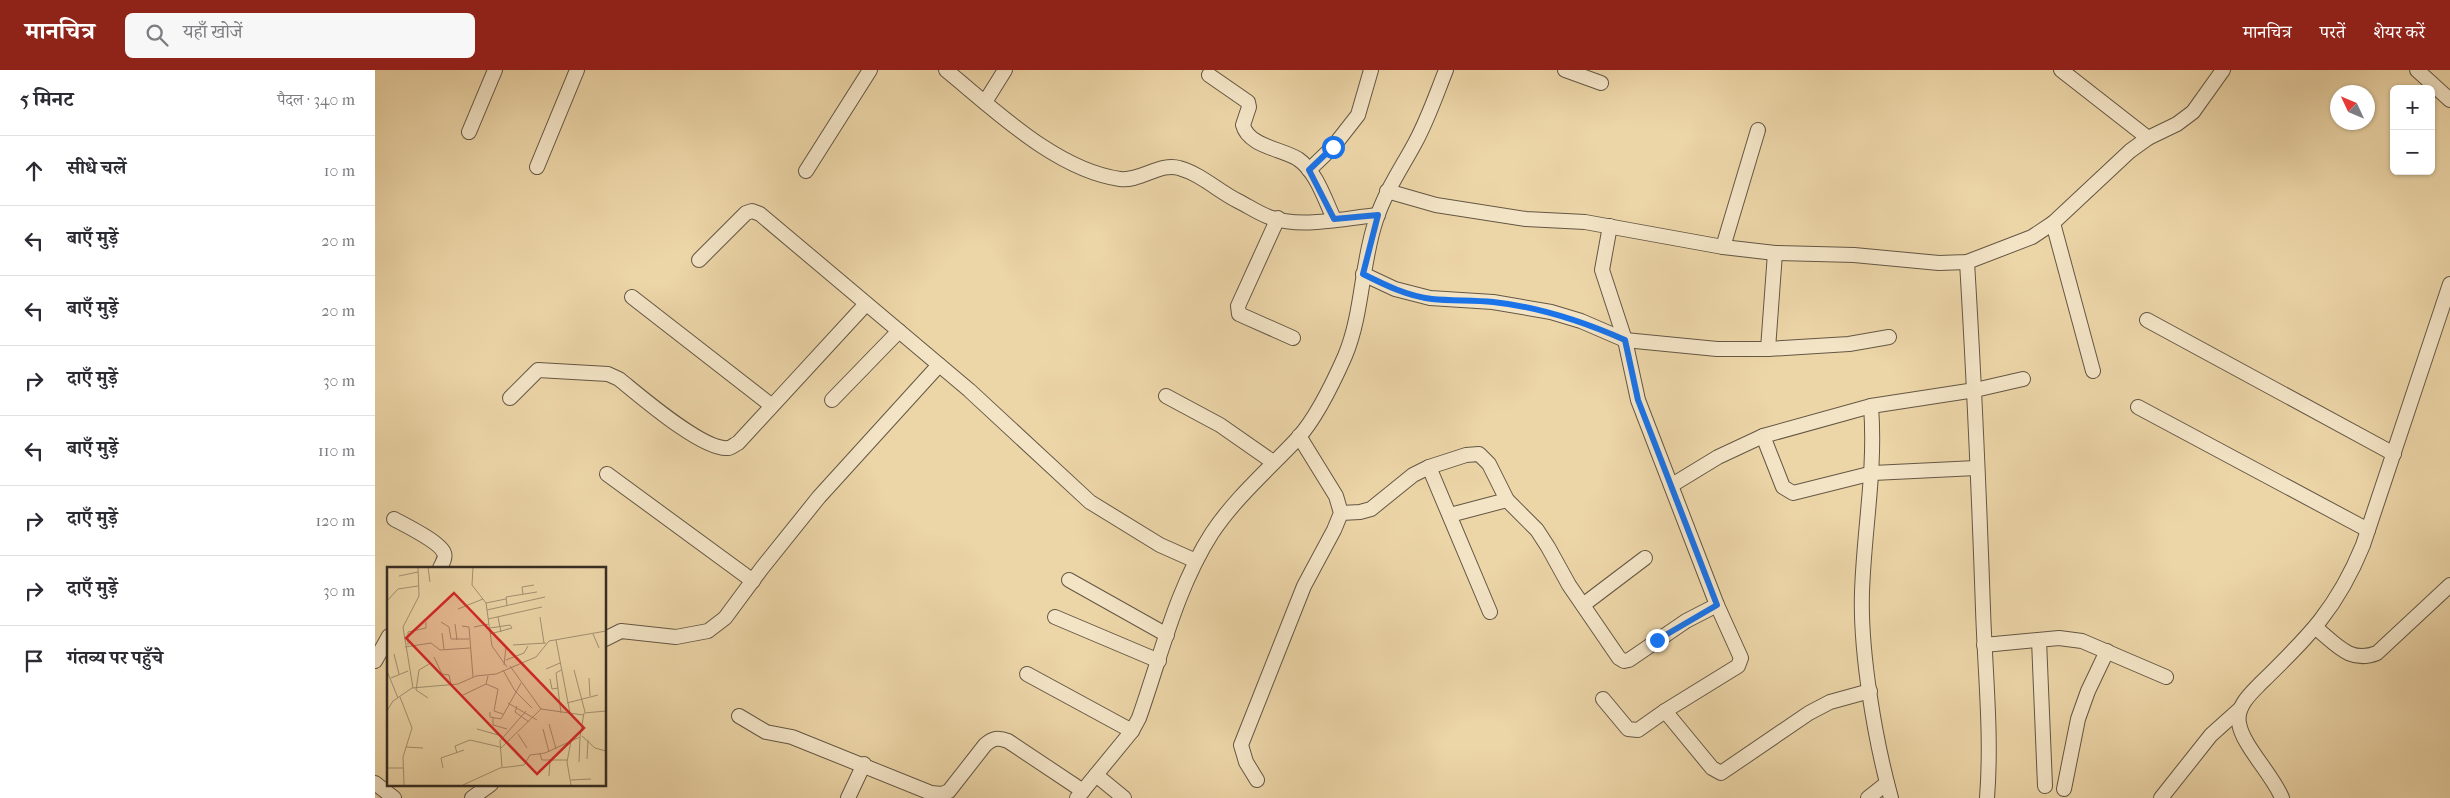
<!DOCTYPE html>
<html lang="hi">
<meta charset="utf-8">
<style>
body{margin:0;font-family:"IM FELL French Canon","Noto Serif Devanagari",serif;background:#f7f7f7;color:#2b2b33}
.controls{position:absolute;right:15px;top:15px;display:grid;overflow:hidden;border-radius:8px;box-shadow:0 1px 4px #0004}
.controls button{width:45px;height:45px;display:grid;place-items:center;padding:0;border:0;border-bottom:1px solid #e1e1e2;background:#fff;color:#2b2b33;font:25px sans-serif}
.compass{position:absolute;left:1955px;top:15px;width:45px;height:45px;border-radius:50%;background:#fff;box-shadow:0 1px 4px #0004;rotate:314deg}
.stop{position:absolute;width:15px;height:15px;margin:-11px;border:4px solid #1a73e8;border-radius:50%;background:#fff}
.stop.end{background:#1a73e8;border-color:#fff;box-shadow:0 1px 5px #0008}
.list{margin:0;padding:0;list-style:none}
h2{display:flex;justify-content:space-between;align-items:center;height:65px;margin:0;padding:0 20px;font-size:21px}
h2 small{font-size:16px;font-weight:400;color:#7c7c81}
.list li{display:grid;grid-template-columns:32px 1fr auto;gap:15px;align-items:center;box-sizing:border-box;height:70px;padding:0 20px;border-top:1px solid #e1e1e2}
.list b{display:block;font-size:19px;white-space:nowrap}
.list em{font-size:16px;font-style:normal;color:#7c7c81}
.icon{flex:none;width:28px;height:28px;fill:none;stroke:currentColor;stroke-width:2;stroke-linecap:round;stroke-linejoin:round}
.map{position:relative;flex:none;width:2075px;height:728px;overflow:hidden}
header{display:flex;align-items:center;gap:30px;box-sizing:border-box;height:70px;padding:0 25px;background:#8f2418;color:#fff}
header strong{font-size:24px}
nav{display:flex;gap:28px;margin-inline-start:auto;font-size:18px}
.search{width:350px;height:45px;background:#f7f7f7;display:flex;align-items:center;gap:12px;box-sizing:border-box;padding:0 18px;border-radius:8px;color:#7c7c81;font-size:19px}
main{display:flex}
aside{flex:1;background:#fff}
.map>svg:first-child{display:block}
</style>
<header>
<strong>मानचित्र</strong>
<div class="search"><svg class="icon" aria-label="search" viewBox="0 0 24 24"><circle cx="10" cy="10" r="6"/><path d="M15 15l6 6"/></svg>यहाँ खोजें</div>
<nav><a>मानचित्र</a><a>परतें</a><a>शेयर करें</a></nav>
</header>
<main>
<aside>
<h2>5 मिनट<small>पैदल · 340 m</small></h2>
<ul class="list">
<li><svg class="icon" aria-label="ahead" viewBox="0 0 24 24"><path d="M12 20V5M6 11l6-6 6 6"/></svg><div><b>सीधे चलें</b></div><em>10 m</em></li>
<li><svg class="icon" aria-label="left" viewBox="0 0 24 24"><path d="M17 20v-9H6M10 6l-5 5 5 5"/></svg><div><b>बाएँ मुड़ें</b></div><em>20 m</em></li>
<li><svg class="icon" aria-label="left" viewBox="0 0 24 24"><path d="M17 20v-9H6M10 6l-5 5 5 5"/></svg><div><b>बाएँ मुड़ें</b></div><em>20 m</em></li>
<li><svg class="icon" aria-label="right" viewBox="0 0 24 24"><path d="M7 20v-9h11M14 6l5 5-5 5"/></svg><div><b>दाएँ मुड़ें</b></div><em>30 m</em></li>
<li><svg class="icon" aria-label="left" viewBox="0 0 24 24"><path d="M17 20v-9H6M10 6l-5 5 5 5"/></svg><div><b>बाएँ मुड़ें</b></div><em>110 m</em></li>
<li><svg class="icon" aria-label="right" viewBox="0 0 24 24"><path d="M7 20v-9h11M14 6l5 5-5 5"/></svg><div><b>दाएँ मुड़ें</b></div><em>120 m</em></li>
<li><svg class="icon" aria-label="right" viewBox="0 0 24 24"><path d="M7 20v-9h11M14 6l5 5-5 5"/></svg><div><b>दाएँ मुड़ें</b></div><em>30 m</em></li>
<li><svg class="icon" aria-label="arrive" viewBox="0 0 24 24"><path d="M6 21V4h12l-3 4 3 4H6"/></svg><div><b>गंतव्य पर पहुँचे</b></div></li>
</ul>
</aside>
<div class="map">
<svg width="2075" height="728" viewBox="0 0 2075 728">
<rect width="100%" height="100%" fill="#ecd5a7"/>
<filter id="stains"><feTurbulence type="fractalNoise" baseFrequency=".004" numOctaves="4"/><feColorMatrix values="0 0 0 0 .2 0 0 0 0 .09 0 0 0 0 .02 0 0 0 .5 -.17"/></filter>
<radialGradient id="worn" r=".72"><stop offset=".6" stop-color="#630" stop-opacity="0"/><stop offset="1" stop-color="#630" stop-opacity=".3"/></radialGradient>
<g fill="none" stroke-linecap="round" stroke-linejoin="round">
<!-- street casing -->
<g stroke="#645744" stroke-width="16">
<g id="street">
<path d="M571,0C620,40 681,100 745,109C764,112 786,92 804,98C826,104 843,121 863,131C873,136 883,143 894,147C926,159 969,148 1003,145"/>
<path d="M1190,0L1226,13"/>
<path d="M1686,0L1773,68"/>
<path d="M2042,0L2075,30"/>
<path d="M834,5L873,32L874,37L868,55C873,76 907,79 923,89C941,101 950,130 959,149"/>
<path d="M610,32L630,0"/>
<path d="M94,62L120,0"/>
<path d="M162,97L202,0"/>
<path d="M934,100L958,77L983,45L996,0"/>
<path d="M431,101L495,0"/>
<path d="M1012,121L1061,135L1151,149L1210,152L1348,177L1400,183L1479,185L1564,193L1592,192L1657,167L1678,153L1755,81L1773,68L1802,54L1818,42L1848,0"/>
<path d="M903,148L863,236L864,244L918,268"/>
<path d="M1678,153L1718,301"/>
<path d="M1348,177L1383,60"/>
<path d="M324,190L371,143L377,141L385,144L594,320L715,432L785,475L821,491"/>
<path d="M1592,192C1599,308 1604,423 1608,539C1610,602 1617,665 1612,728"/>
<path d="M988,204L1020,219L1055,228L1118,232L1176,242L1206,251L1250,270L1342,279H1393L1474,274L1514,267"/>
<path d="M257,227L396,335"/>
<path d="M1772,250L2019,384"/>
<path d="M1393,279L1400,183"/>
<path d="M791,326L845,355L898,392"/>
<path d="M135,328L163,300L233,304L244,309C264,325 328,381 353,378C356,378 360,374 363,373L491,234"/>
<path d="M457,330L524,261"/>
<path d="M1496,336C1501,400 1489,459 1487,522C1485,582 1500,670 1516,728"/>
<path d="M1763,337L1993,460"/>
<path d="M1388,366L1408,417L1418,423L1498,403L1601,398"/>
<path d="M1054,397L1115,542"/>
<path d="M232,404L378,511"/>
<path d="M1297,415L1343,387L1388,366L1496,336L1600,320L1648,309"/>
<path d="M966,443L985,442L996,439L1038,405L1054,397L1091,385L1104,384L1114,394L1132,430L1162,460L1173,477L1194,515L1244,588L1249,591L1254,590L1311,551L1342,535"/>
<path d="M1075,445L1132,430"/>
<path d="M19,449C30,455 65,472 69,483C71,487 67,494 65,498"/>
<path d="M694,510L792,565"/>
<path d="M1208,535L1270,488"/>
<path d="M680,547L784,591"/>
<path d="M1941,558C1961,574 1975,594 2002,583L2075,515"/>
<path d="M230,569L246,561L301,567L333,561L350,548L387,498L444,427L564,295"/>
<path d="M1664,570L1670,716"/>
<path d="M1609,575L1684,568L1707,571L1791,607"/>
<path d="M0,591L14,566"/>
<path d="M652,604L757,661"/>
<path d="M1228,629L1253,659L1263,660L1290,641L1363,596L1366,588L1342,535L1263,330L1250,270L1227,200L1235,156"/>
<path d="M1290,641L1337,698L1346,703L1434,643L1455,632L1495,621"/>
<path d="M364,646L391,662L417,667L556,723L567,724L574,721L610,675C618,668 623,667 633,671L708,721"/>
<path d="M721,705L749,728"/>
<path d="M882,710L871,692L866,675L929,516L959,460L966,443L961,426L924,366"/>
<path d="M0,713L19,728"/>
<path d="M1689,719L1703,649L1713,621L1732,581"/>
<path d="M97,728L116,714"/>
<path d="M473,728L489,694"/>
<path d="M702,728L757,661L764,648C786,586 801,519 837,463C861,427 894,399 923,368C941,348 959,311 970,286C988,243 986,194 1001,150C1010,122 1026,99 1040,73C1053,49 1061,25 1071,0"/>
<path d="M1493,728L1512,713"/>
<path d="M1786,728L1836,665L1865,639"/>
<path d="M1907,728C1898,705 1867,675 1864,653C1861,637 1875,624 1885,614C1933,567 1962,539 1988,475L2075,214"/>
</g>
</g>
<!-- street -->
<use href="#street" stroke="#f3e4c6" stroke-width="14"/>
</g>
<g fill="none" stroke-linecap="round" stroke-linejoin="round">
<!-- route -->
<path stroke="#1a73e8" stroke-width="6" d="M958,77L934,100L959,149L1003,145L988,204C1010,215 1032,226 1057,229C1077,231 1098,230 1118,232C1165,237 1207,251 1250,270L1263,330L1342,535L1282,570"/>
</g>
<!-- overview -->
<g transform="translate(12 497)">
<rect width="219" height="219" fill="#ecd5a7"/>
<path fill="none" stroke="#a39272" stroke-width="1" d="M41,0L43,15M86,0L85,18L99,36L105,79L120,100M12,9L31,5M136,27L135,20L147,18M0,34L11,22L31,19M99,36L119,32M120,39L119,30L150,25M71,42L96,32M100,43L158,30M111,50L114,65M153,50L157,76M101,52L155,40M54,55L62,60L64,72H82M68,57L70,73M75,59L82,60L86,110M87,60L102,57M103,61L123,58L125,61L103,67M55,66L57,82M206,67L212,81M169,73L183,146M21,78V65L39,61V55M126,78L159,76M18,80L44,76L53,83L83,81M7,87L12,107M47,90L55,107L62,108L64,117M119,93L137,86L141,79M117,98L119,80M123,99L154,142L196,148M159,102L173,96M116,103L128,124L145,141M174,103L169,106L174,146M187,103L198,145M0,104L11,131M4,111L21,104M202,111L203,129M163,112L165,122L171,121M99,117L111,122L107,144L116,147M26,121L16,60L32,29L31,0M76,128L99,117L101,109M13,130L25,161L16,190L17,218M41,131L29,123L32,103L42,97M121,136L150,153M180,136L211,128M130,139L128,145L142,155M0,144L6,134L25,121L71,117L89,109L109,107L149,90L162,74L219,64M103,145V150L114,152L134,116M106,150V158L120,162M162,157L169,182M90,162L115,169M156,162L162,185M131,167L140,181M195,169L208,181L219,184M19,180L36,181M113,182L154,142M70,186L68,179L83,173L113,180M153,187L155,193H181M200,192L201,173M192,195L193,170M115,200L113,174L139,144M0,201H16M56,201L54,191L77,183M162,209L163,193M184,213L204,212M76,218L113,201L137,198L143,188L158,186L193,170L197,146L219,144M184,218L180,195L184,174"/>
<path fill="#d62828" fill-opacity="0.15" stroke="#d62828" stroke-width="2.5" d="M67,26L197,161L150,207L19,71Z"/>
<rect width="219" height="219" fill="none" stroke="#362d23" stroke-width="2.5"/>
</g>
<rect width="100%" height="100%" filter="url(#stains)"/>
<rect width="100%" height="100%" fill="url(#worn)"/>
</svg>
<div class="controls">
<button>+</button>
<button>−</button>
</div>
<svg class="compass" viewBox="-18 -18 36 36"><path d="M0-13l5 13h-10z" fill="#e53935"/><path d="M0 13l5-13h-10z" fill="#7c7c81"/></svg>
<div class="stop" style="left:958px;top:77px"></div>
<div class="stop end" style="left:1282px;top:570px"></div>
</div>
</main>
